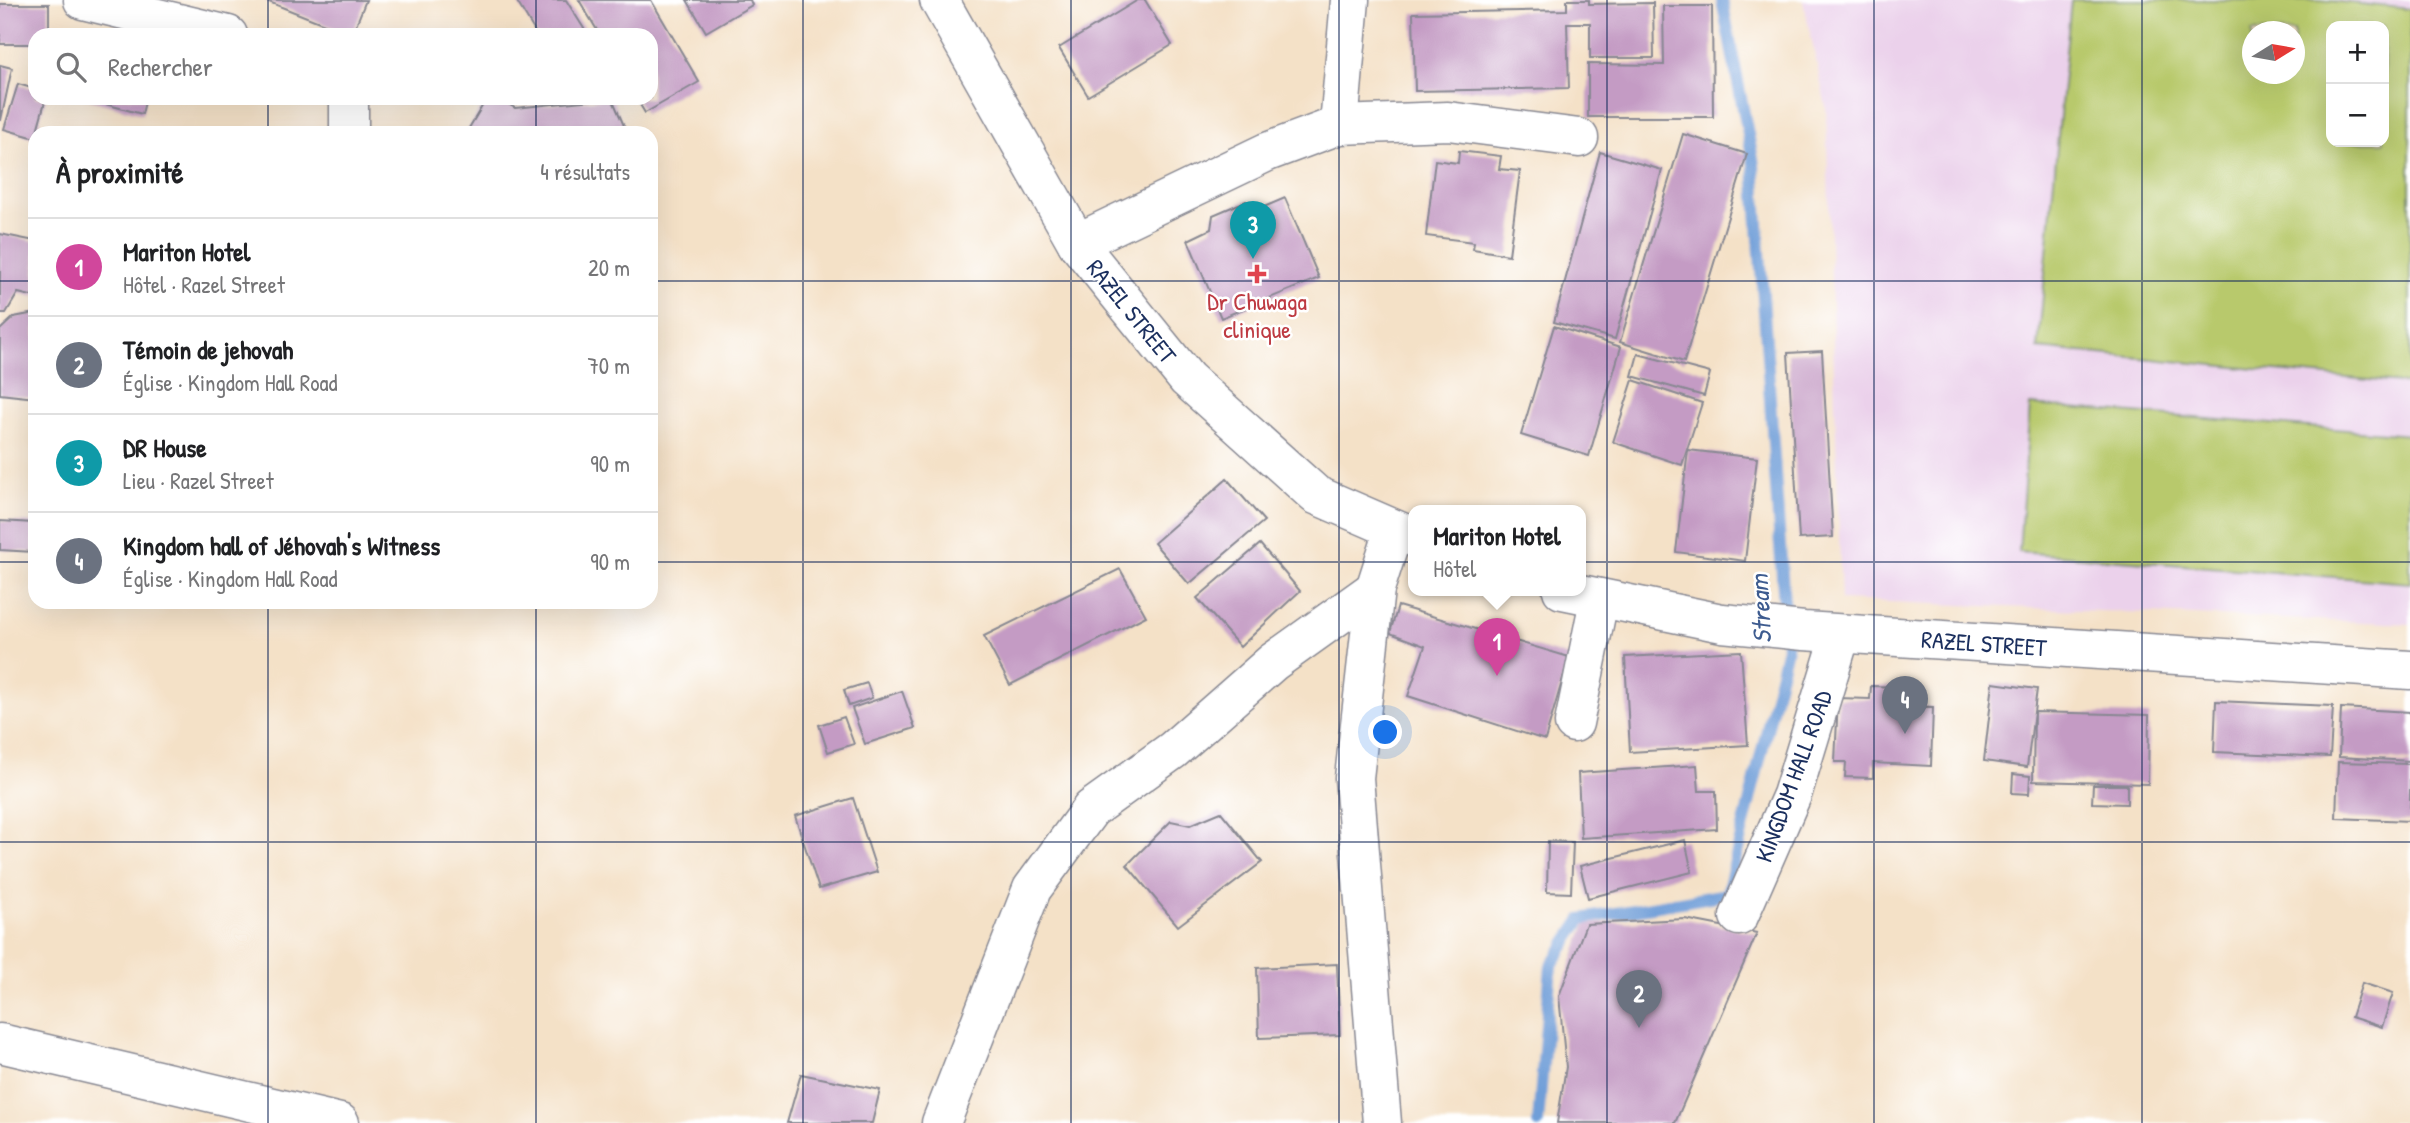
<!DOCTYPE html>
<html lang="fr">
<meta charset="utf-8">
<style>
body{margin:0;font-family:"Patrick Hand",sans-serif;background:#f6f6f6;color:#202124}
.controls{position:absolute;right:21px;top:21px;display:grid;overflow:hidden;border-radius:14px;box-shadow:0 7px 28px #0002}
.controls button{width:63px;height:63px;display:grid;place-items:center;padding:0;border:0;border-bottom:2px solid #e0e0e0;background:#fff;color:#202124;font:35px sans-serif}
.compass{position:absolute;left:2242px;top:21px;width:63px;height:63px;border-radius:50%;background:#fff;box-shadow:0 7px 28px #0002;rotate:79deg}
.you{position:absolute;left:1386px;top:733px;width:24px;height:24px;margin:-18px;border:5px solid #fff;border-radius:50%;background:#1a73e8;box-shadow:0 0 0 10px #1a73e833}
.badge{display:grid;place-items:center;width:46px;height:46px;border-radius:50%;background:#d1495b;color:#fff;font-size:23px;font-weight:700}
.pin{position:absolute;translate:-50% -58px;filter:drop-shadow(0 2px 4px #0008)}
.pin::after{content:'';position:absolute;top:37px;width:24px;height:21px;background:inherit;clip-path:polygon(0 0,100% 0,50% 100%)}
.popup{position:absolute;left:1408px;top:505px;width:178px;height:91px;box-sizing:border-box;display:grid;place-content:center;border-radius:14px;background:#fff;filter:drop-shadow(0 2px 5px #0005);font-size:23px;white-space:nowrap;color:#757577}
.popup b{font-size:26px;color:#202124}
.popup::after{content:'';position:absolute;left:50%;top:100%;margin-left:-14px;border:14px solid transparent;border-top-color:#fff}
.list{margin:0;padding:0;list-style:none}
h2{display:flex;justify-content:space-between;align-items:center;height:91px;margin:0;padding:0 28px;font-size:30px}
h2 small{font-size:23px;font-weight:400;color:#757577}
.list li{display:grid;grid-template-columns:46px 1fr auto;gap:21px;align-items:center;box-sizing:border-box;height:98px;padding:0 28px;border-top:2px solid #e0e0e0}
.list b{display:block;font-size:26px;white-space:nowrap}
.list p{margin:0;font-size:23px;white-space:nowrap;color:#757577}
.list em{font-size:23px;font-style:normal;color:#757577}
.icon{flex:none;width:38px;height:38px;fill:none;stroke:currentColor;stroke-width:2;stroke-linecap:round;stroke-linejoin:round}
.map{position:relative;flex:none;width:2410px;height:1123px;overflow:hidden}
.search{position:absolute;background:#fff;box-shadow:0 7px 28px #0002;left:28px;top:28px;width:630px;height:77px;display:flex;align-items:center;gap:18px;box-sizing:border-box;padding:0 24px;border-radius:21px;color:#757577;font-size:26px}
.panel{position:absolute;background:#fff;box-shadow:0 7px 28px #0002;left:28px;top:126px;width:630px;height:483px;border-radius:21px}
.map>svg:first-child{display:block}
</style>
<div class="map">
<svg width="2410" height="1123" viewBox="0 0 2410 1123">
<rect width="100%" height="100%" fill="#fff"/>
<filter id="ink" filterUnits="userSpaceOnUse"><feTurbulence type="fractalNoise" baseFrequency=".0143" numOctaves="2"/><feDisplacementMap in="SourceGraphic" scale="14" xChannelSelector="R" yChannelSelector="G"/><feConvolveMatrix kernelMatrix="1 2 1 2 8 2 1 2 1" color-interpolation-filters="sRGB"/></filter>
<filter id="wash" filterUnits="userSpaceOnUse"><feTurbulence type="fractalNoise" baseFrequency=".00686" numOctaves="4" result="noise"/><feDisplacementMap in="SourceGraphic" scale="28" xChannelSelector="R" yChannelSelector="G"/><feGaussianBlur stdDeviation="1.57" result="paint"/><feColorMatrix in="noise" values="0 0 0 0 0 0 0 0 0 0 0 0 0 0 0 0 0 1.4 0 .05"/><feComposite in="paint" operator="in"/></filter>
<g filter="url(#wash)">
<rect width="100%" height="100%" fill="#f4e1c7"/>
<!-- built -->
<path fill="#ebd1eb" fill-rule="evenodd" d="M1803,0H2410V624L1841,600L1826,107ZM2331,26H2384V142H2331ZM2252,32H2294V74H2252Z"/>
<!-- green -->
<g fill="#b8c96c" stroke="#6a7c65" stroke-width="2" fill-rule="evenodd">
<path d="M2071,0H2321L2410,9V384L2038,348ZM2331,26H2384V142H2331ZM2252,32H2294V74H2252Z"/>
<path d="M2030,405L2410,435V583L2019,552Z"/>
</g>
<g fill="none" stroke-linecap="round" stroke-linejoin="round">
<!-- stream -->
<path stroke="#6f9ed8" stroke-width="12" d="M1538,1123L1551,966L1582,919L1727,894L1787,648L1754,165L1722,0"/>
</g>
<g id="blocks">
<!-- building -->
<g fill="#c49bc4">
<path d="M264,0H366L352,35Z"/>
<path d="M516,0H566L588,35H537Z"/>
<path d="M579,0H651L699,82L645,113L636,98H651V35H600Z"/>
<path d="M687,0H750L752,5L706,32Z"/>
<path d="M1138,0H1145L1172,45L1088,96L1059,48Z"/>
<path d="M1567,0H1589V4L1653,3L1654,58H1590V23H1567L1569,88L1415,91L1413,13L1567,10Z"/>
<path d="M0,4H49V35H35V44H0Z"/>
<path d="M1663,6H1712L1713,117H1588V64L1664,65Z"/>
<path d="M0,65L12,68L1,120H0Z"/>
<path d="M18,84L35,89V98H46L35,138L4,129Z"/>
<path d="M83,98H146L142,114Z"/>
<path d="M487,98H498L515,108L612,98L625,128L621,133H466Z"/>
<path d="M1683,134L1747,154L1684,362L1620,342Z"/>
<path d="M1459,151L1501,156L1499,169L1520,171L1509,255L1473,249L1474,242L1426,236L1435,160L1458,163Z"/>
<path d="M1600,152L1662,170L1615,339L1554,322Z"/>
<path d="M1285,198L1319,278L1221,318L1188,240L1211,229L1213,215L1246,201L1257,210Z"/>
<path d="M0,234L35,241V297L18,293L6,313H0Z"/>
<path d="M35,313V398L0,394V330L14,317Z"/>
<path d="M1554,326L1621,347L1589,456L1521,435Z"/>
<path d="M1822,351L1833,537L1799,539L1788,353Z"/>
<path d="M1638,354L1710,373L1704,396L1632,376Z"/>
<path d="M1633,380L1702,403L1682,465L1613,442Z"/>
<path d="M1688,450L1757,458L1745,561L1676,552Z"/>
<path d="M1227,479L1264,521L1189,584L1154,543Z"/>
<path d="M0,521L34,523L33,552L0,550Z"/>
<path d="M1260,544L1300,591L1240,647L1197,598Z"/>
<path d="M1120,569L1146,616L1010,685L984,636Z"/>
<path d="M1398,606L1569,657L1545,740L1408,696L1425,646L1390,633Z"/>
<path d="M1741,651L1748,745L1630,752L1625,657Z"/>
<path d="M867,683L872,698L849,706L844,690Z"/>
<path d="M1993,683L2037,689L2027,767L1984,761Z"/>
<path d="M1871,686L1902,687L1901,706L1933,707L1931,766L1873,763V778L1845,777L1846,762H1835L1838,698L1870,699Z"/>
<path d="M902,691L915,728L865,744L852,708Z"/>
<path d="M2216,701L2333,706L2330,757L2214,752Z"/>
<path d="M2341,708L2410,712V761L2339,757Z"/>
<path d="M2034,712L2149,715L2148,784L2033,781Z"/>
<path d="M844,717L854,744L828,752L819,725Z"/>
<path d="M2338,762L2410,764V821L2336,818Z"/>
<path d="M1697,765L1699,791H1716L1717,829L1581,838L1578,773Z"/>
<path d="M2013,774L2030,776L2029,794L2012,793Z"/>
<path d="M2093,785H2127V804L2092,803Z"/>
<path d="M853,798L877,872L819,889L795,816Z"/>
<path d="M1221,812L1262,862L1178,926L1127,865L1171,821L1190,825Z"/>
<path d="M1685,840L1692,872L1588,898L1580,866Z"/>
<path d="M1548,841L1573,842L1571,893L1547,892Z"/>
<path d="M1685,919L1757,933L1675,1123H1557L1566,1067L1559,996L1586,924Z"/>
<path d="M1337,964L1340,1035L1259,1038L1257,968Z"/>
<path d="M2362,983L2393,993L2382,1027L2351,1017Z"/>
<path d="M801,1074L880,1090L872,1123H787Z"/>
</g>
</g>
</g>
<g filter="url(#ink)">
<use href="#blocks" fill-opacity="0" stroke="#888892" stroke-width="2"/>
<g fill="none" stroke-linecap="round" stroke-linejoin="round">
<!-- minor casing -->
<g stroke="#888892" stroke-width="41">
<g id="minor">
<path d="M83,0L228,35"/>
<path d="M939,0L1077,243L1187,379L1316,495L1413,537"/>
<path d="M1339,125L1350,0"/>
<path d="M349,133V98"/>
<path d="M1077,243L1267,152L1339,125L1448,121L1579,138"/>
<path d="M1562,590L1722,623L1804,631L2410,670"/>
<path d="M1574,723L1599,600"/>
<path d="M1739,916L1792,795L1841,634"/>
<path d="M0,1043L340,1123"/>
<path d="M941,1123L1032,889L1091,809L1173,750L1273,662L1375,589"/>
<path d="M1382,1123L1354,778L1375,589L1394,530"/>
</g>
</g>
<!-- minor -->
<use href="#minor" stroke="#fff" stroke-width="38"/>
</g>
</g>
<!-- grid -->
<path fill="none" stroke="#1b2f5e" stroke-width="2" stroke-opacity="0.55" d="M268,0V35M536,0V35M803,0V1123M1071,0V1123M1339,0V1123M1607,0V1123M1874,0V1123M2142,0V1123M268,98V133M536,98V133M0,281H35M651,281H2410M0,562H35M651,562H2410M268,602V1123M536,602V1123M0,842H2410"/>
<!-- markers -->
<path fill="#e0444e" stroke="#fff" stroke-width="2.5" d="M1253.5 263.5h7v7h7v7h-7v7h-7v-7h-7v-7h7z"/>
<g text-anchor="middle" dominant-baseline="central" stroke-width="5" stroke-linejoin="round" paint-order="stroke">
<!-- health labels -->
<g font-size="24" fill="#be3a42" stroke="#fff">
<text x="1257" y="301">Dr Chuwaga<tspan x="1257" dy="28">clinique</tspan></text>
</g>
<!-- street labels -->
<g font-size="24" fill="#1b2f5e" stroke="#fff">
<text transform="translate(1132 311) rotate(51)">RAZEL STREET</text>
<text transform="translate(1984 643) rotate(4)">RAZEL STREET</text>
<text transform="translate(1793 776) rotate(-70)">KINGDOM HALL ROAD</text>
</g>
<!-- water labels -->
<g font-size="26" font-style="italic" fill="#3d5b8f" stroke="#fff">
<text transform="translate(1760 609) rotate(-93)">Stream</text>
</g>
</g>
</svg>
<div class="controls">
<button>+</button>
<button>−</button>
</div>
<svg class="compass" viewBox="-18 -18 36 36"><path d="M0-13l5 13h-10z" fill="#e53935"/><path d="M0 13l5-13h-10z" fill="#757577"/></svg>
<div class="you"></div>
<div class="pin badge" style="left:1497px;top:676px;background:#d1479c">1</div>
<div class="popup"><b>Mariton Hotel</b>Hôtel</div>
<div class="pin badge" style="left:1639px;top:1028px;background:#6b7280">2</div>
<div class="pin badge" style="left:1253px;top:259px;background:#0f9aa8">3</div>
<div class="pin badge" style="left:1905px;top:734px;background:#6b7280">4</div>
<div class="search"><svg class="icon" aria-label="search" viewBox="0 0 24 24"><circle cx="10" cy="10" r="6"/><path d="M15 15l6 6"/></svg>Rechercher</div>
<section class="panel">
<h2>À proximité<small>4 résultats</small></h2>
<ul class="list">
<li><span class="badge" style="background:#d1479c">1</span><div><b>Mariton Hotel</b><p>Hôtel · Razel Street</p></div><em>20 m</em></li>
<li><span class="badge" style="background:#6b7280">2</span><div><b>Témoin de jehovah</b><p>Église · Kingdom Hall Road</p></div><em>70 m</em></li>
<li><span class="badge" style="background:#0f9aa8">3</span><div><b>DR House</b><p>Lieu · Razel Street</p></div><em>90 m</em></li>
<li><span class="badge" style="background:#6b7280">4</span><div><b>Kingdom hall of Jéhovah's Witness</b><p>Église · Kingdom Hall Road</p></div><em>90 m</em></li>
</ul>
</section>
</div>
